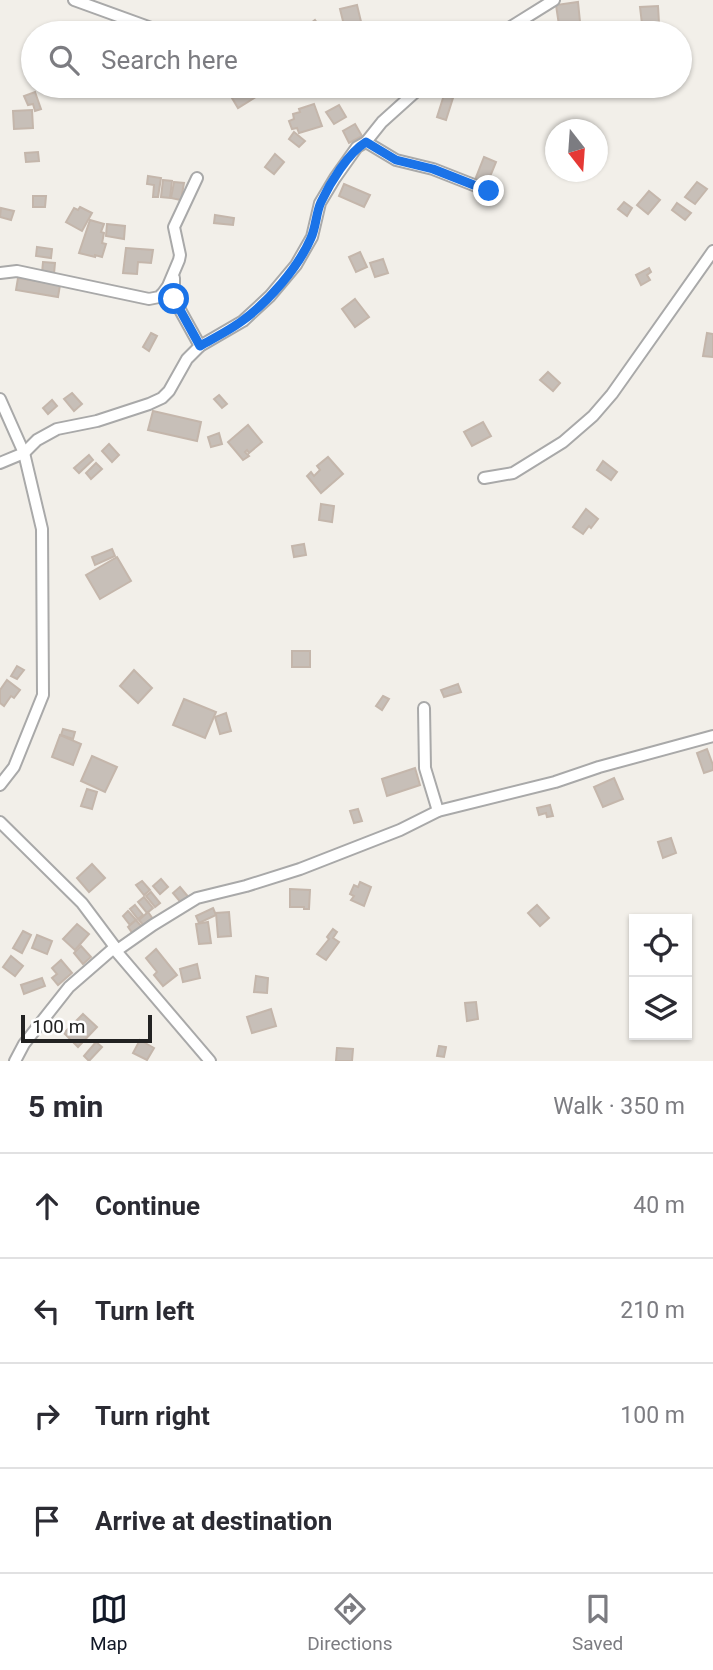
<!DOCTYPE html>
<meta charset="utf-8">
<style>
body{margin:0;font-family:Roboto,sans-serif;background:#f2f2f3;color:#2b2b33}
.controls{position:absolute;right:21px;bottom:21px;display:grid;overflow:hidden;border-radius:0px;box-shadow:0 2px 5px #0004}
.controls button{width:63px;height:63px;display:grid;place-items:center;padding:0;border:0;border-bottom:2px solid #e1e1e2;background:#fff;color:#2b2b33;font:35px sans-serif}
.compass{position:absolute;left:545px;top:119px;width:63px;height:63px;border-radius:50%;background:#fff;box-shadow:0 2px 5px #0004;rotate:163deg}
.scale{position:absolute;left:21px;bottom:18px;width:131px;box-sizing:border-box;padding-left:7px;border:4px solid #222;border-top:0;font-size:19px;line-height:24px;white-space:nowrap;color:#222;-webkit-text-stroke:5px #fff;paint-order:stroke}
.stop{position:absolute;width:21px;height:21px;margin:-16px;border:5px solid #1a73e8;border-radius:50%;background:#fff}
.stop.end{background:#1a73e8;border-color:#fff;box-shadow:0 2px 7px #0008}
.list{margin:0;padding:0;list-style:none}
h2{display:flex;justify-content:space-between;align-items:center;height:91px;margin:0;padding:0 28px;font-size:30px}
h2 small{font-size:23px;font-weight:400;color:#7c7c81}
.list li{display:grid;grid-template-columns:46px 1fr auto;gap:21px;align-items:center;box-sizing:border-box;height:105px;padding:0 28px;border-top:2px solid #e1e1e2}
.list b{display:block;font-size:26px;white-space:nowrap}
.list em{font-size:23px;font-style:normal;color:#7c7c81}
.icon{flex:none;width:38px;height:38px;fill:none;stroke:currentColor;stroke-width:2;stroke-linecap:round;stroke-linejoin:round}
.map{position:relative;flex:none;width:713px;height:1061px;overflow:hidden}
.search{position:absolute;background:#fff;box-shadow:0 2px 5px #0004;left:21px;right:21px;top:21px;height:77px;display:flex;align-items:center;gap:18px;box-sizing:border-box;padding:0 24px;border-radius:38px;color:#7c7c81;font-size:26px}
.sheet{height:511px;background:#fff}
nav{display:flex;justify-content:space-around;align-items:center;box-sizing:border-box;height:98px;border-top:2px solid #e1e1e2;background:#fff;font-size:19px;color:#7c7c81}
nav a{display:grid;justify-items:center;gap:4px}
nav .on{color:#111827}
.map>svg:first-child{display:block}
</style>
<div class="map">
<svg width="713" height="1061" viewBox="0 0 713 1061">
<rect width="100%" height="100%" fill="#f2efe9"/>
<!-- building -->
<g fill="#c7bfb8" stroke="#c4b6ab" stroke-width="2">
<path d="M578,2L580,22L559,25L556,5Z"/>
<path d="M357,5L363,30L346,33L340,9Z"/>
<path d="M658,6L659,23L642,24L640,7Z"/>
<path d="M315,20L325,33H310L306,27Z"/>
<path d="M247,86H254L259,95L238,108L229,93L239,87L241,89Z"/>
<path d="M35,92L41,109L35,111L33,104L28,105L24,96Z"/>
<path d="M444,95L453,98L446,120L437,117Z"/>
<path d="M314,104L322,126L299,133L297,128L292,129L289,121L294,119L293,114L300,112L299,109Z"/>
<path d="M339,105L346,117L334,124L326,112Z"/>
<path d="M32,110L33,128L14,129L13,111Z"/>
<path d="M355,124L362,136L349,143L343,131Z"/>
<path d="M294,132L305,141L299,147L289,139Z"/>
<path d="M38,152L39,161L26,162L25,153Z"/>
<path d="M275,154L284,162L274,174L265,167Z"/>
<path d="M484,157L496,162L487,184L475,180Z"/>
<path d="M148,176L161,178L158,197H153L154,185L147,184Z"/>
<path d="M163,180L172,181L170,198L161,197Z"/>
<path d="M174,182L184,183L181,200L171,198Z"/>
<path d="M697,182L707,189L695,204L685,197Z"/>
<path d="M344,184L370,195L364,207L339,196Z"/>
<path d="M649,191L660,200L648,214L637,205Z"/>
<path d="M33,196H46L45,207H33Z"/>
<path d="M624,202L632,208L627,216L618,209Z"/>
<path d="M677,203L691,213L685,220L672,210Z"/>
<path d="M80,207L92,213L82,231L66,222L74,208L78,210Z"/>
<path d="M1,208L14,211L11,220L0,217Z"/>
<path d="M215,215L234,218L233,225L214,223Z"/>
<path d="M90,220L104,224L101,232L104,233L102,243L106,244L102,257L95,255V257L79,253Z"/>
<path d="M107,224L125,226L124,239L106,236Z"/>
<path d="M37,247L52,249L51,258L36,256Z"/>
<path d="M126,248L153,250L151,263L138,262L137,274L123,273Z"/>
<path d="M360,252L367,267L356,272L349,257Z"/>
<path d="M383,259L388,273L375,277L370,263Z"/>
<path d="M43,262L55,263L54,274L42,273Z"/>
<path d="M649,268L651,272L647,275L650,280L641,285L636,275Z"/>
<path d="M18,278L60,285L58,297L16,290Z"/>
<path d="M355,299L369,317L355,327L342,309Z"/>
<path d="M151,333L157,336L149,351L143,347Z"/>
<path d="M707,333L713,334V357L703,356Z"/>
<path d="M548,372L560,383L553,391L540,380Z"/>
<path d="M72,393L82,404L74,411L64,399Z"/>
<path d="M219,395L227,404L222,408L214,399Z"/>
<path d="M52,400L57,406L48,414L43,408Z"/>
<path d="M153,411L201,422L197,441L148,430Z"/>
<path d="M483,422L491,436L472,446L464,432Z"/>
<path d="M248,425L262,442L249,453L247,450L245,452L249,456L243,460L228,442Z"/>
<path d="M219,433L222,444L211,447L208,437Z"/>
<path d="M109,444L119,455L112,462L102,451Z"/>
<path d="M89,455L93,460L79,473L74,468Z"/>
<path d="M328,457L343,474L321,493L307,476L311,472L314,476L320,470L317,466Z"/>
<path d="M603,461L617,472L611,480L597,470Z"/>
<path d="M96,463L102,469L91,479L86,473Z"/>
<path d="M321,504L334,506L332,522L319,520Z"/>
<path d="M586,509L598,519L591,528L589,526L583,534L573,527Z"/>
<path d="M304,544L306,555L294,557L292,546Z"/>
<path d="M112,549L115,556L95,565L92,557Z"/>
<path d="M117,557L131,581L100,599L86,575Z"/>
<rect x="292" y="651" width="18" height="16"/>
<path d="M17,666L24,670L17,679L11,676Z"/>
<path d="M134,670L152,688L138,703L120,686Z"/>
<path d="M7,680L20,690L14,698L11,696L4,706L0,703V690Z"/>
<path d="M458,684L461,692L444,697L441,690Z"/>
<path d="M383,696L389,699L382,710L376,706Z"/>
<path d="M184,699L216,712L205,738L173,725Z"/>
<path d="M226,713L231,731L220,734L215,717Z"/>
<path d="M63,729L75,732L73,739L61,735Z"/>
<path d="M60,735L81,744L73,765L52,757Z"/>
<path d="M707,749L713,765V770L704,773L697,753Z"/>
<path d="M92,756L117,767L105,792L81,781Z"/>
<path d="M415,768L420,785L387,796L382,779Z"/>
<path d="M614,778L623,799L603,807L594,787Z"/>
<path d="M87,789L97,792L92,809L81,806Z"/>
<path d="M550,805L553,816L547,817L546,813L539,815L537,808Z"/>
<path d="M358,809L362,821L354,823L350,811Z"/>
<path d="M671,838L676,853L663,858L658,842Z"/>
<path d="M92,864L105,878L89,892L77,878Z"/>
<path d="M161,879L168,887L160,894L153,886Z"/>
<path d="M142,881L150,890L144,895L136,885Z"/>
<path d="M360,882L371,887L364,906L351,900L354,896L350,894L354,885L358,887Z"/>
<path d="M180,887L190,899L183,905L173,893Z"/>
<path d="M290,889L310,890L309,909H304V907H290Z"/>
<path d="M151,892L160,903L155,907L146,896Z"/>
<path d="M144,897L153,908L147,913L138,902Z"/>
<path d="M135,905L143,915L138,919L130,909Z"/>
<path d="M537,905L549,918L540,926L528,913Z"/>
<path d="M213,908L216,915L199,923L196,916Z"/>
<path d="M128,911L136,920L130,925L123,916Z"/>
<path d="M148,912L153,919L144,926L139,920Z"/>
<path d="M229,912L231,936L218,937L216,913Z"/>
<path d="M136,920L142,927L133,934L128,927Z"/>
<path d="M208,922L211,943L199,944L196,924Z"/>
<path d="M77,924L89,934L75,950L63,939Z"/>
<path d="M333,929L337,932L333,938L339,942L326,960L317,954L329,939L327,937Z"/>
<path d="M23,931L31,935L22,953L13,948Z"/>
<path d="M37,935L52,941L47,954L32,948Z"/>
<path d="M81,946L91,957L83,964L74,953Z"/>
<path d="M156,949L177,975L163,986L154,975L157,972L146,958Z"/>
<path d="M11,956L23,966L15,976L3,967Z"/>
<path d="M61,960L72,973L58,985L52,978L57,974L52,968Z"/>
<path d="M197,964L200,978L183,982L180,969Z"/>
<path d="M256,976L268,978L267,993L254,992Z"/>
<path d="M42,978L45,986L24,994L21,985Z"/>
<path d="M476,1002L478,1019L467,1021L465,1003Z"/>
<path d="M271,1009L276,1026L252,1033L247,1017Z"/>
<path d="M83,1014L97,1027L78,1047L64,1033Z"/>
<path d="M140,1040L154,1048L147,1060L133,1053Z"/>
<path d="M96,1042L102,1047L89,1061L84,1056Z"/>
<path d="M439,1046L446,1047L444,1057L437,1056Z"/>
<path d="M337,1048L353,1049L352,1061H336Z"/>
</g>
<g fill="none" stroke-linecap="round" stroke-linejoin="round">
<!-- minor casing -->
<g stroke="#a9a9a9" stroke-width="14">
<g id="minor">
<path d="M74,0L165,33"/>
<path d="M501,33L554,0"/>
<path d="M366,142L396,160L433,169L489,191"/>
<path d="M0,273L17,271L149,299L159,297L163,293L168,286L179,260L180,255L174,227L197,178"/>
<path d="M174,278V299L200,346"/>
<path d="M0,399L24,453L42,529L43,695L14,767L0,785"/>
<path d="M0,463L24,453L37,440L57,429L97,421L149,404L162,398L169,391L187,359L200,346L243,321L270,296L296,265L312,237L320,203L335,178L357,147L366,142L382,122L422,86"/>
<path d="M484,478L513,473L563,442L593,416L612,394L713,251"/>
<path d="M424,708L425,768L438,811"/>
<path d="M0,822L82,903L115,947L116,951L210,1061"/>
<path d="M116,951L153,925L197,898L246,886L300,869L400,830L438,811L555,782L599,767L713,736"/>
<path d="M15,1061L24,1044L69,987L115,947"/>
</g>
</g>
<!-- minor -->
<use href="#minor" stroke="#fff" stroke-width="10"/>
</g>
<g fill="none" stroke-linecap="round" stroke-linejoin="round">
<!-- route -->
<path stroke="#1a73e8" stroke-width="9" d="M174,299L200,346C214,338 230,330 242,321C268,302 298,268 311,238C316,227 316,213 321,202C330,183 348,153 366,142L396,160L433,169L489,191"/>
</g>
</svg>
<div class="controls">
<button><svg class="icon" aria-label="locate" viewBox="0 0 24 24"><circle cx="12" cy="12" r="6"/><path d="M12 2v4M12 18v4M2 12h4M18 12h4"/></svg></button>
<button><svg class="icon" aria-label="layers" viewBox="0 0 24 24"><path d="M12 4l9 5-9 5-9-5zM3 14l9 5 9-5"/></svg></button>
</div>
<svg class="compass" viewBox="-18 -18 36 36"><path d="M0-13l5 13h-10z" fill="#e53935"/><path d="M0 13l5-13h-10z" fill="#7c7c81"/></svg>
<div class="scale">100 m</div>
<div class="stop" style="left:174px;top:299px"></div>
<div class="stop end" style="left:489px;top:191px"></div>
<div class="search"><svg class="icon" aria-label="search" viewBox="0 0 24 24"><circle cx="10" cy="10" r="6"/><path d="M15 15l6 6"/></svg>Search here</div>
</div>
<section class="sheet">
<h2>5 min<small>Walk · 350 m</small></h2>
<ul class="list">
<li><svg class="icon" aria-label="ahead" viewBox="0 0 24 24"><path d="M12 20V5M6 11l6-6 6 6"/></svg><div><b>Continue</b></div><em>40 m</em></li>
<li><svg class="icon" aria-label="left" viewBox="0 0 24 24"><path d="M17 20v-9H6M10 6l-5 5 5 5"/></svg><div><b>Turn left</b></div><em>210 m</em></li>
<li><svg class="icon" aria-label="right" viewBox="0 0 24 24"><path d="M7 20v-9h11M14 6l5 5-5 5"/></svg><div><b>Turn right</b></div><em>100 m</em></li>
<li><svg class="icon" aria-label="arrive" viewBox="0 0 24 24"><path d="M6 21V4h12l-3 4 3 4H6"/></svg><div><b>Arrive at destination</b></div></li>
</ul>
</section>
<nav>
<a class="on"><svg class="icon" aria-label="map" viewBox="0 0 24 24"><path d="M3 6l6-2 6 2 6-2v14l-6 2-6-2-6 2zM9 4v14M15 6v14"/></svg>Map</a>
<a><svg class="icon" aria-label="directions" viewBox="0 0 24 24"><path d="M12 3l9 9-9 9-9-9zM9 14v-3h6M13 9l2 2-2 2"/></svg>Directions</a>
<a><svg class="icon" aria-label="saved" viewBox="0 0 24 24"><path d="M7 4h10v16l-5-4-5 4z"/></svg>Saved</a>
</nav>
